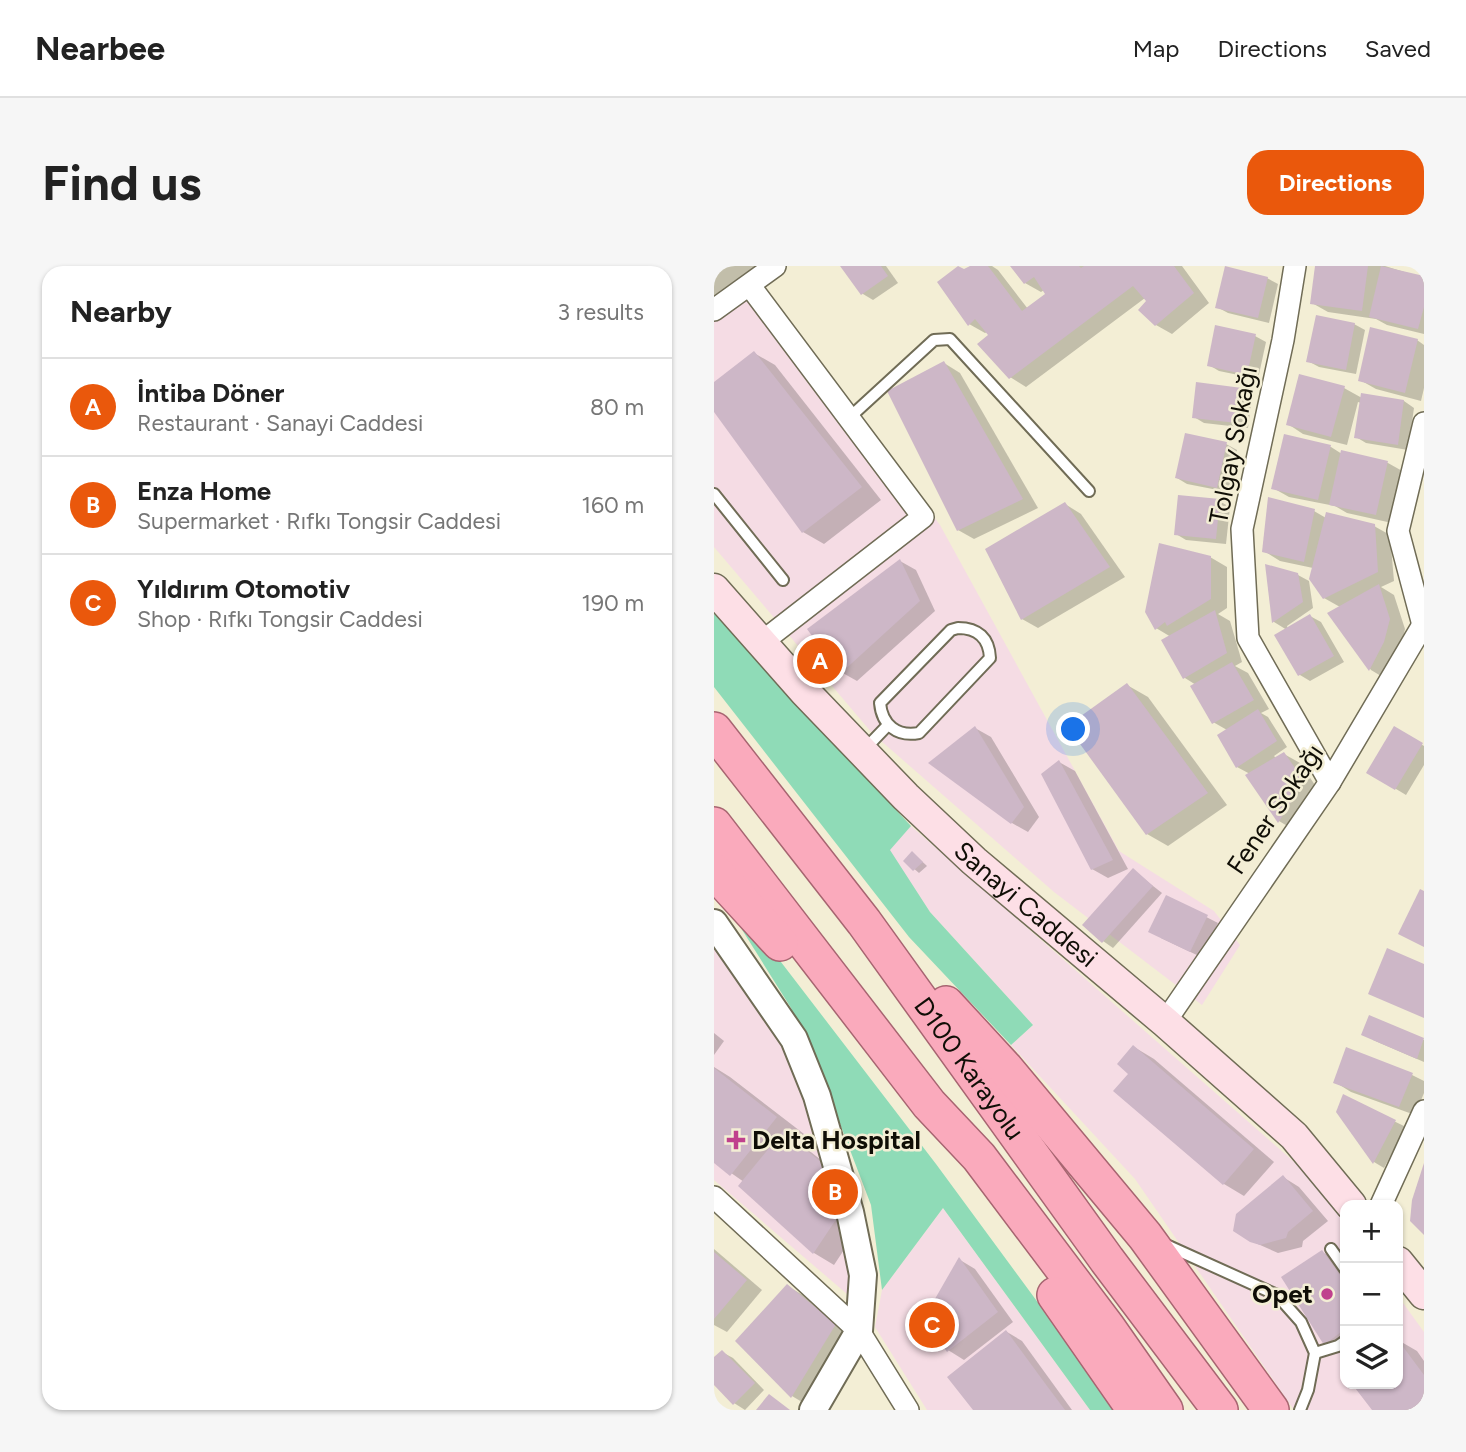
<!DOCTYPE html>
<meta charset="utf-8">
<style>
body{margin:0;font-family:Figtree,sans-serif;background:#f6f6f6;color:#222}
.controls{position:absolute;right:21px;bottom:21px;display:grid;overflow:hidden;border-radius:14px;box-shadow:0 2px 5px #0004}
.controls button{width:63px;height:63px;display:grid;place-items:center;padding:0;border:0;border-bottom:2px solid #e0e0e0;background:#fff;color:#222;font:35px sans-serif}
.you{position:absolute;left:360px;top:464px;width:24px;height:24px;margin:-18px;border:5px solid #fff;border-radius:50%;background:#1a73e8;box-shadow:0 0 0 10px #1a73e833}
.badge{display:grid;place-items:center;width:46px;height:46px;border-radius:50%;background:#ea580c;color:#fff;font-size:23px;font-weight:700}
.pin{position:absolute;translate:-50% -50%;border:4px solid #fff;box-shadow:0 2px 7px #0006}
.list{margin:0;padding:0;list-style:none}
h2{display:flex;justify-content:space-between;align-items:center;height:91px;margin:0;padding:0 28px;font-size:30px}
h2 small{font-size:23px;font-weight:400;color:#767676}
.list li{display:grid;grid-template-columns:46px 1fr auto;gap:21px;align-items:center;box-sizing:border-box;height:98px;padding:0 28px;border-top:2px solid #e0e0e0}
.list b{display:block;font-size:26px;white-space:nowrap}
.list p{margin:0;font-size:23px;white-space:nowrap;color:#767676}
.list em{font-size:23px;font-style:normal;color:#767676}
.icon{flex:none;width:38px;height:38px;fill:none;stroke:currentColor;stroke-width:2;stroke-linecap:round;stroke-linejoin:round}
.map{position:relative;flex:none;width:710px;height:1144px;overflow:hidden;border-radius:21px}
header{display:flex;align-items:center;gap:42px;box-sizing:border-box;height:98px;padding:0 35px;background:#fff;border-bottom:2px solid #e0e0e0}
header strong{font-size:33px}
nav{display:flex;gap:38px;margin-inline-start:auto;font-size:24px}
.intro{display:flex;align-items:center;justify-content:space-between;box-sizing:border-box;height:168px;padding:0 42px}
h1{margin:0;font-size:49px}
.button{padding:18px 32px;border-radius:21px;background:#ea580c;color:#fff;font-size:24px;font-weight:700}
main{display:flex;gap:42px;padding:0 42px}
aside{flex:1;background:#fff;border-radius:21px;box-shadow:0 2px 5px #0004}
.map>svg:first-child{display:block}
</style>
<header>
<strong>Nearbee</strong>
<nav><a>Map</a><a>Directions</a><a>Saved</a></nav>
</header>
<div class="intro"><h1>Find us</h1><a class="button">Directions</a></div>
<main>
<aside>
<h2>Nearby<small>3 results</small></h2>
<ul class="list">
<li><span class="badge">A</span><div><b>İntiba Döner</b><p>Restaurant · Sanayi Caddesi</p></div><em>80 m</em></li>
<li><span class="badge">B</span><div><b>Enza Home</b><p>Supermarket · Rıfkı Tongsir Caddesi</p></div><em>160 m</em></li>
<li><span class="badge">C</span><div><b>Yıldırım Otomotiv</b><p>Shop · Rıfkı Tongsir Caddesi</p></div><em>190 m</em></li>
</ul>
</aside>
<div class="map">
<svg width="710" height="1144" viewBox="0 0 710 1144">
<rect width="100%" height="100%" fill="#f3eed5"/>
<!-- commercial -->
<g fill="#f5dce4">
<path d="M38,9L226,259L405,585L500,645L526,679L488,739L340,626L158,467L0,281V35Z"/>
<path d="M197,560L595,909L631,958V1118H684V1030L710,1066V1144H580L421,913L297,779L319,759L216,646L175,584Z"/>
<path d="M0,674L30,714L70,782L97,843L142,1011L133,1028L0,914Z"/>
<path d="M229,942L376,1144H213L161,1061L168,1024Z"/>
</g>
<!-- green -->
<g fill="#8fdbb7">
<path d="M0,348L197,560L176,584L216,646L319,759L297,779L195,671L0,421Z"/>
<path d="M0,619L57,683L222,898L403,1144H376L229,942L168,1024L157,939L120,842L77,742Z"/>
</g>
<!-- shadow -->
<g fill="#0003">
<path d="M0,0H48L0,37Z"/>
<path d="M128,0H172L184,17L159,34L149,28Z"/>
<path d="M259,0H278L284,4L314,43L333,29L330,24L327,26L311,17L298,0H468L495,37L458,68L442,59L431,32L312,121L296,111L273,66L271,67L255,58L252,4Z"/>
<path d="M603,0H671L710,12V68L673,59L662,53L614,46L598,37Z"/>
<path d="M553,12L564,18L555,57L514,47L503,41Z"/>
<path d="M640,58L651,64L642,108L605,101L594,95Z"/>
<path d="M541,70L552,76L544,113L505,105L495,99Z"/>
<path d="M703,74L710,79V122L707,135L662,123L646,114Z"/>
<path d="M40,87L61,99L167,234L110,278L89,266L0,143V118Z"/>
<path d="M230,97L246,107L324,242L260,273L244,264Z"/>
<path d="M630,122L648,132V129L690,135L700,142L694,184L652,177L642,171L647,137L644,136L633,179L589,168L574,158Z"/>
<path d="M527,124L538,130L534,162L490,157L480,151Z"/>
<path d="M571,170L617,181L628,188L674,197L690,206L678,257L633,247L621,240L575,231L559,222Z"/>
<path d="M512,178L523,184L514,226L473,218L463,212Z"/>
<path d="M505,235L516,241L512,278L472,274L462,268Z"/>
<path d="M351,238L367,248L411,311L324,362L308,353Z"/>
<path d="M600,245L612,252L660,260L676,269L680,315L667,321L680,329L691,363L686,386L672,413L657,404L615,347L626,341L610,332L599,302L566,295L550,285Z"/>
<path d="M496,291L513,301V342L504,348L516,355L528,396L521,400L534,407L555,443L547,447L554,451L573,481L560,490L562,492L570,488L586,497L605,525L580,564L565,555L536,508L523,501L513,464L499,456L482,419L471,412L457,371L442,362Z"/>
<path d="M186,295L202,304L221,345L143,415L127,406Z"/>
<path d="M553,300L584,309L595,315L599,342L573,360L574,363L596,350L607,356L630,396L596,415L586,409L573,364L560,356Z"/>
<path d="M413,419L434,431L513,539L454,580L433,568Z"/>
<path d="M261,462L277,471L325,551L314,566L298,557L217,497Z"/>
<path d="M681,462L710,480V499L692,529L654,506Z"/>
<path d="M345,496L361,505L414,603L394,612L378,603Z"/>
<path d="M199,587L213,600L205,607L191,595Z"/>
<path d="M420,605L448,627L399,682L389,675Z"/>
<path d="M453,631L504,657L487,691L447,672Z"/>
<path d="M656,751L710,774V796L659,774Z"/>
<path d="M0,767L10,775L0,789Z"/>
<path d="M420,781L440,793L560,896L530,930L510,918L416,808Z"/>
<path d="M0,801L16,811L90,868L84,876L134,915L147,958L120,999L100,987L30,916L0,895Z"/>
<path d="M698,809L710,815V827L701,849L637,826L621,816Z"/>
<path d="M630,831L692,861L670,902L660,896L624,846Z"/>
<path d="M569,911L585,921L614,955L589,975L588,981L564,987L537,975Z"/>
<path d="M0,983L48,1024L13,1066L0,1059Z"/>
<path d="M608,986L624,995L631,1005V1084L627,1087L611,1078Z"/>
<path d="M246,994L261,1003L299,1056L250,1094L234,1084Z"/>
<path d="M73,1020L89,1029L137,1069L93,1139L78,1130Z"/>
<path d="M293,1066L308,1075L358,1144H260Z"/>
<path d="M684,1074L703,1085L710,1095V1144H660L640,1118H684Z"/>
<path d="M8,1086L19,1092L50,1124L31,1144L20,1137L0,1117V1094Z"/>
</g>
<!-- building -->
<g fill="#cdb7c7">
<path d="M126,0H167L174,10L147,29Z"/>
<path d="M244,0L250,3L256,0H274L308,45L331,28L320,11L310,18L296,0H365L367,2L370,0H460L480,27L441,60L424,44L432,35L419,20L295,113L263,78L274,69L261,53L254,60L223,16Z"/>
<path d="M511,0L554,11L544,52L501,42Z"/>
<path d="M601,0H654L648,45L596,38Z"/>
<path d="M667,0L710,10V41L704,63L655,51Z"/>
<path d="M602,49L641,57L632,104L592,96Z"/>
<path d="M501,59L542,68L533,109L493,100Z"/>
<path d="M656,61L704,73L691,127L644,115Z"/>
<path d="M40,85L148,221L88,267L0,146V116Z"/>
<path d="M230,95L309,233L243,265L173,125Z"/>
<path d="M585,108L631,120L617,171L572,159Z"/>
<path d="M482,116L528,122L523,157L478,152Z"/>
<path d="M647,127L690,134L684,179L640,172Z"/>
<path d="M471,167L513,176L503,222L461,212Z"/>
<path d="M570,168L617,179L604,234L557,223Z"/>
<path d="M627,184L674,195L662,249L615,239Z"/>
<path d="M464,229L506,233L502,273L460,269Z"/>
<path d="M554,231L601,243L590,296L548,286Z"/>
<path d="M351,236L396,301L307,354L271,283Z"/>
<path d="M612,246L661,258L664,306L609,333L595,313Z"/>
<path d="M445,277L497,290V333L453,360L451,356L441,364L431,346Z"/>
<path d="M186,293L206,335L126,408L93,363Z"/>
<path d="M551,298L584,307L589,336L558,357Z"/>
<path d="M665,318L676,353L670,376L655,405L613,347Z"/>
<path d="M501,344L513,387L469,413L447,374Z"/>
<path d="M596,348L620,390L584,410L560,369Z"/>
<path d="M518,396L540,434L498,458L476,420Z"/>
<path d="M413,417L494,527L432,569L353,460Z"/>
<path d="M544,443L563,475L522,502L503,469Z"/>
<path d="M261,460L310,541L297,558L214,497Z"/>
<path d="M680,460L709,477L681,524L652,507Z"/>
<path d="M570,486L590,515L564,557L531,509Z"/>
<path d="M345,494L399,594L377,604L327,508Z"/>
<path d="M198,585L209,596L199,605L189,595Z"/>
<path d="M419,602L439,620L388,677L368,659Z"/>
<path d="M706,623L710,625V681L684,668Z"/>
<path d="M452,629L494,649L476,686L434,666Z"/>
<path d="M673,682L710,698V752L654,728Z"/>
<path d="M655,749L710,772L703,793L647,769Z"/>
<path d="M419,779L540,883L509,919L399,825L414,808L403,798Z"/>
<path d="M632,781L699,807L685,841L619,817Z"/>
<path d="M0,802L63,851L16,910L0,897Z"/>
<path d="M629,828L682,854L659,898L622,846Z"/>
<path d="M69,865L113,901L127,946L99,988L24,920Z"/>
<path d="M710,897V969L696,955L698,934Z"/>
<path d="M569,909L599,945L574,966L572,972L546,979L536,976L519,965L522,948Z"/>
<path d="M608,984L631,1016V1063L610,1079L567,1011Z"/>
<path d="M0,986L33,1014L0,1053Z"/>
<path d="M245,991L284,1046L233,1086L210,1052Z"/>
<path d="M73,1018L122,1058L77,1132L21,1075Z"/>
<path d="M292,1064L333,1120L351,1144H259L233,1111Z"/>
<path d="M684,1074L710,1109V1144H658L638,1118H684Z"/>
<path d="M8,1084L41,1117L19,1139L0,1119V1091Z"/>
<path d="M55,1128L76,1144H42Z"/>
</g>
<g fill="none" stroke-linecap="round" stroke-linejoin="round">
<!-- service casing -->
<g stroke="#706c56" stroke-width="14">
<g id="service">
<path d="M135,152L220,74L236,73L375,225"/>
<path d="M0,228L69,314"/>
<path d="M244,362C264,362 275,372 276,392L205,467C183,471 168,459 166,437L237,364Z"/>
<path d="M149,485L174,459"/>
<path d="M450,978L563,1029L587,1056L601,1087L594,1124L586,1144"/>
<path d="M617,983L631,1003"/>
<path d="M601,1087L624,1080L631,1075"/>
</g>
</g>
<!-- minor casing -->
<g stroke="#706c56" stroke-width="24">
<g id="minor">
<path d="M581,0L569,74L528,263L534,372L616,516"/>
<path d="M36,20L209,251L48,376"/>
<path d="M0,44L61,0"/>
<path d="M709,359L684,265L710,157"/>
<path d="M451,756L616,516L710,357"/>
<path d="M0,931L145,1065L194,1144"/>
<path d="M667,939L710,845"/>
</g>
</g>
<!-- tertiary casing -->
<g stroke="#706c56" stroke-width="30">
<path id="tertiary" d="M0,657L80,773L103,830L136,946L149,1009L145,1065L99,1144"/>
</g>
<!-- secondary casing -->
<g stroke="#706c56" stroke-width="33">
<g id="secondary">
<path id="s1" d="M0,323L91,426L192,531L260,595L451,756L580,870L637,939"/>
<path d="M684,996L710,1028"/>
</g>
</g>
<!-- trunk casing -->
<g stroke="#a76571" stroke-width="38">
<g id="trunk">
<path id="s2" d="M0,464L150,656L393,994L506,1144"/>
<path d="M0,559L215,838L265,891L393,1061L451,1144"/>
<path d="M0,605L66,677"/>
<path d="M232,738L291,802L431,970L557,1144"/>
<path d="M341,1029L421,1144"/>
</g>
</g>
<!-- service -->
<use href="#service" stroke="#fff" stroke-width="10"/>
<!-- minor -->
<use href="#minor" stroke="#fff" stroke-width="21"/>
<!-- tertiary -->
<use href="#tertiary" stroke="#fff" stroke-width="26"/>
<!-- secondary -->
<use href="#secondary" stroke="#fddfe6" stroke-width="30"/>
<!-- trunk -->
<use href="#trunk" stroke="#faaabc" stroke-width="35"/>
</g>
<!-- markers -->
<g fill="#c0418d" stroke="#f3eed5" stroke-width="2.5">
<path d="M18.5 863.5h7v7h7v7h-7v7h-7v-7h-7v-7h7z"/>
<circle cx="613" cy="1028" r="7"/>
</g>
<g text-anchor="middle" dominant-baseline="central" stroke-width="5" stroke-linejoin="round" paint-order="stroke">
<!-- street labels -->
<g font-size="26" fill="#100e06" stroke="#f3eed5">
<text transform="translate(519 179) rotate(-79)">Tolgay Sokağı</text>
<text transform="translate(561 543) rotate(-56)">Fener Sokağı</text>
<text stroke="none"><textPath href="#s1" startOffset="444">Sanayi Caddesi</textPath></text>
<text stroke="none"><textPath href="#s2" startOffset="424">D100 Karayolu</textPath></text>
</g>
<!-- poi labels -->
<g font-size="26" font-weight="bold" fill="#100e06" stroke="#f3eed5" text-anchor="start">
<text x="38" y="874">Delta Hospital</text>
<text x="599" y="1028" text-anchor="end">Opet</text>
</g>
</g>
</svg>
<div class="controls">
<button>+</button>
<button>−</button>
<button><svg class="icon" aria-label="layers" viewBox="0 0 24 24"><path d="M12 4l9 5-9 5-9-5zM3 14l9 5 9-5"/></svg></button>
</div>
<div class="you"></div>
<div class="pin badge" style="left:106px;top:395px">A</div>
<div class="pin badge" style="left:121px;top:926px">B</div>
<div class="pin badge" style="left:218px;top:1059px">C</div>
</div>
</main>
